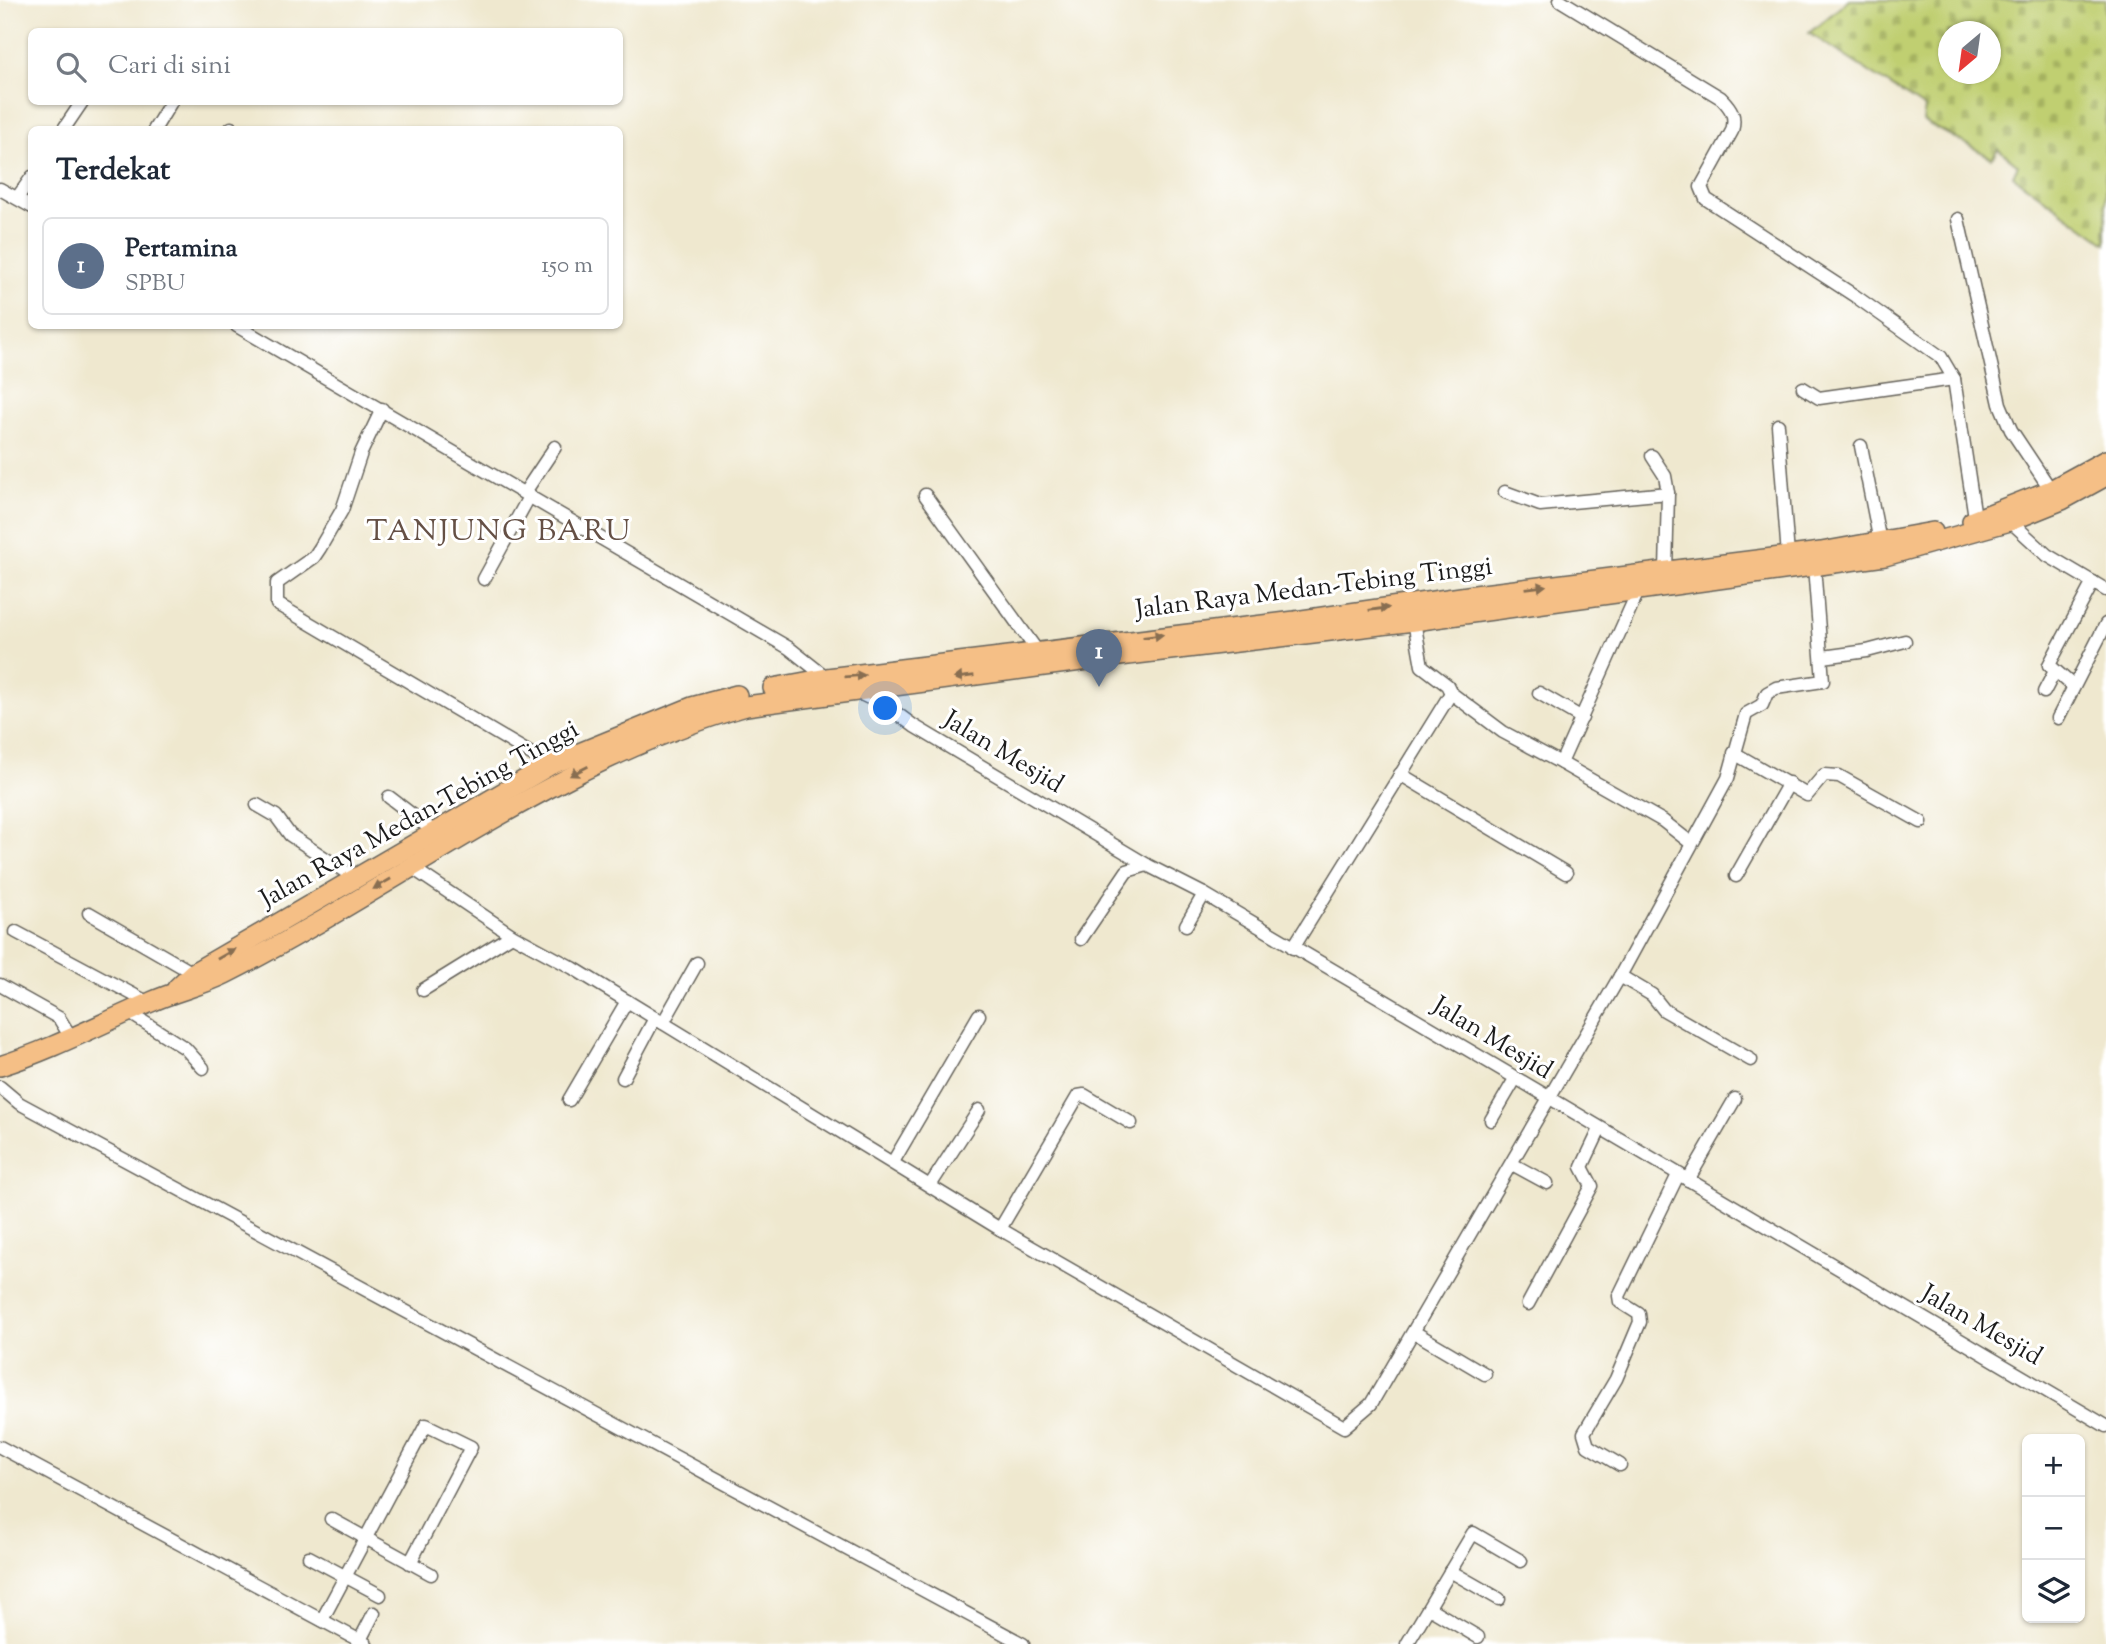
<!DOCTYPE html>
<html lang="id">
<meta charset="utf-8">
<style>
body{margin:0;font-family:"Sorts Mill Goudy",serif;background:#f6f6f7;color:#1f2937}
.controls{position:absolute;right:21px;bottom:21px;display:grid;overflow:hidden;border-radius:10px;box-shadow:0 2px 5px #0004}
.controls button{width:63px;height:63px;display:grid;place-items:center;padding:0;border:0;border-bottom:2px solid #e0e1e3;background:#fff;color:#1f2937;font:35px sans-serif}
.compass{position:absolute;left:1938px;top:21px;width:63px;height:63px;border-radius:50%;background:#fff;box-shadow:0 2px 5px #0004;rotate:209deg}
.you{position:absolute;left:886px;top:709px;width:24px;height:24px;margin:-18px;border:5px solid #fff;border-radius:50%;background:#1a73e8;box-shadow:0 0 0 10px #1a73e833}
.badge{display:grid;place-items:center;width:46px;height:46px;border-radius:50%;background:#d93025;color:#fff;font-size:23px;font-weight:700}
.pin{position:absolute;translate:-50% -58px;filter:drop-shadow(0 2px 4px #0008)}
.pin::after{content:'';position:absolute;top:37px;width:24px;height:21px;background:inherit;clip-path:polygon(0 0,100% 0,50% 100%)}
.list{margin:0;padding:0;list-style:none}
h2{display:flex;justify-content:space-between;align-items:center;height:91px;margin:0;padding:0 28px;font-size:30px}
h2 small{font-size:23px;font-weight:400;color:#747a83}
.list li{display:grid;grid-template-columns:46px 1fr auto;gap:21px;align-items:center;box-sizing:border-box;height:98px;margin:0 14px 14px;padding:0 14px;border:2px solid #e0e1e3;border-radius:10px}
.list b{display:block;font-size:26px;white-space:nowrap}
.list p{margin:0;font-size:23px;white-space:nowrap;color:#747a83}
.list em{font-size:23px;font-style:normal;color:#747a83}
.icon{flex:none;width:38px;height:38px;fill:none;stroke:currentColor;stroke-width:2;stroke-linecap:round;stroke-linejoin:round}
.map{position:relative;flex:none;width:2106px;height:1644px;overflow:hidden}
.search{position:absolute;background:#fff;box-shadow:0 2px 5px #0004;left:28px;top:28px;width:595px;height:77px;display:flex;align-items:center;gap:18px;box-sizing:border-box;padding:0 24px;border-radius:10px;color:#747a83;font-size:26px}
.panel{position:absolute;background:#fff;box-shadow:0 2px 5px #0004;left:28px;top:126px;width:595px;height:203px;border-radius:10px}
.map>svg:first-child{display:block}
</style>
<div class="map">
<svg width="2106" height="1644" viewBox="0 0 2106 1644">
<defs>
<pattern id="cemetery-stones" width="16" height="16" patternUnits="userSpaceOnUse" patternTransform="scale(1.75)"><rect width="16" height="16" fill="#c0cf71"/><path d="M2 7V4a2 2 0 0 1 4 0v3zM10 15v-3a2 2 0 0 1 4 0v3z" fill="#a4b161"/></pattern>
</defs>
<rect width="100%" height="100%" fill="#fff"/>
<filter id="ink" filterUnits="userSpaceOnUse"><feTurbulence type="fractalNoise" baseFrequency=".0143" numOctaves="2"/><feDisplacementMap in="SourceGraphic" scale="14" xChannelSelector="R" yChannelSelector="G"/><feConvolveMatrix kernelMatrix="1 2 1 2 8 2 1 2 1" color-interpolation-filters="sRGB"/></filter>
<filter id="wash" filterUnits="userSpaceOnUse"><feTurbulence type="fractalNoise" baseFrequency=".00686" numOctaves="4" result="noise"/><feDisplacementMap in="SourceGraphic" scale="28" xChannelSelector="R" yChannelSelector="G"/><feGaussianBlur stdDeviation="1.57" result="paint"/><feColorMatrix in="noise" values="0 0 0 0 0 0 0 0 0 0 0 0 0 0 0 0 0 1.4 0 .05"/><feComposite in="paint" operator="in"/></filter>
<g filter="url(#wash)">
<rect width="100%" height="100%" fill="#efe8cf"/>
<!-- cemetery -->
<path fill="url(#cemetery-stones)" stroke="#6e7646" stroke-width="2" fill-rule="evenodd" d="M1849,0H2106V243L2013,176L2018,165L1998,149L1992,158L1923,121L1925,108L1809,33ZM1948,32H1990V74H1948Z"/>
</g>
<g filter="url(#ink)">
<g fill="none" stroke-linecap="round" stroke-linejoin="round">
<!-- minor casing -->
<g stroke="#66635b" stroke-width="15">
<g id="minor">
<path d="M1560,0L1721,98C1732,109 1736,116 1732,131L1701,187L1706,199L1855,296L1941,357L1954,379L1976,524"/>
<path d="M63,130L82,102"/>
<path d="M154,130L171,102"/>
<path d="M230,130L231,128"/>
<path d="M0,189L32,207"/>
<path d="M17,198L32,177"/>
<path d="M1958,219L2000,404L2011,430L2051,490"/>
<path d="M237,326L789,648L827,678"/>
<path d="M1803,388L1819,398L1954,379"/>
<path d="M382,409L361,453L342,510L320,548L314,557L277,583V604L550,765"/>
<path d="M1778,425L1788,556"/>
<path d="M1861,446L1880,542"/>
<path d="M1652,456L1665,476L1668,493"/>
<path d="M525,492L555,447"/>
<path d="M1505,492L1540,505L1668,493L1666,571"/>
<path d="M925,495L1038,652"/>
<path d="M2010,521L2047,555L2106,590"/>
<path d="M484,579L530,495"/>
<path d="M1639,589L1561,763L1663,821L1691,843"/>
<path d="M1414,621L1422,666L1447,685L1451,693L1503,732L1561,763"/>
<path d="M1823,657L1867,651L1905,641"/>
<path d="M2073,686L2049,665L2093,582"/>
<path d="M857,692L888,707L914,726L1147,865L1204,894L2106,1426"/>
<path d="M2044,692L2054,673"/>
<path d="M1539,693L1582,718"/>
<path d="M2058,718L2106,624"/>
<path d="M1734,753L1807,795L1824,775L1839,776L1921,822"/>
<path d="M1400,774L1566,873"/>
<path d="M389,797L436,833"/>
<path d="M257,805L276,816L290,835L355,878"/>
<path d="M411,867L512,935L573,968L1000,1229L1344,1427L1371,1404L1620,976L1728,778L1746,714L1762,705L1767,693L1776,688L1823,681L1814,566"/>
<path d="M1736,876L1789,783"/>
<path d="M89,913L193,973"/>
<path d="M1186,925L1204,894"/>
<path d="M16,932L149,1003"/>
<path d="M1081,939L1127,871L1147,865"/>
<path d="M1293,948L1451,693"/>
<path d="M1620,976L1652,995L1664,1010L1751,1060"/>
<path d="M0,985L59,1018L72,1039"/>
<path d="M423,990L512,935"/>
<path d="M128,1012L185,1048L203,1068"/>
<path d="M663,1023L697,963"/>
<path d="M623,1078L655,1018"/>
<path d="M0,1087L19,1103L1023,1644"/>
<path d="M569,1100L627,1001"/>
<path d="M1491,1120L1515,1079"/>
<path d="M893,1162L979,1015"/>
<path d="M1512,1164L1547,1183"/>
<path d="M1688,1180L1735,1099"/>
<path d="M931,1184L979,1110"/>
<path d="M1000,1229L1078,1096L1084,1095L1131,1123"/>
<path d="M1528,1304L1592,1186L1582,1167L1600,1129"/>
<path d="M1414,1332L1485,1374"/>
<path d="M0,1447L366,1644"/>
<path d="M1620,1465L1588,1446L1584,1433L1616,1379L1640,1322L1639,1314L1620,1302L1619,1296L1678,1175"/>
<path d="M331,1519L431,1574"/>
<path d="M309,1557L380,1595"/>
<path d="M1450,1571L1499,1599"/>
<path d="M1429,1608L1478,1637"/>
<path d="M322,1620L426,1425L471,1447L410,1563"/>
<path d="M358,1644L374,1613"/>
<path d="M1407,1644L1473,1533L1521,1561"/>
</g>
</g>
<!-- trunk casing -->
<g stroke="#66635b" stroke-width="22">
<g id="trunk">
<path d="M1972,521L2051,490L2106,460"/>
<path d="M773,688L827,678L1295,621L1475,595L1821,552L1933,532"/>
<path d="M177,988L193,973L550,765L692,707L737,695"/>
<path d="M0,1066C53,1049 100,1024 151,1002C175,991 201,986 225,974C400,885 555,760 746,706L1111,657L1414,621L1885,556L2010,521L2062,500L2106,476"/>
</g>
</g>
<!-- minor -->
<use href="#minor" stroke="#fff" stroke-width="12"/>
<!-- trunk -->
<use href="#trunk" stroke="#f5bf86" stroke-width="19"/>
</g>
<!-- one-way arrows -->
<defs><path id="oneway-solid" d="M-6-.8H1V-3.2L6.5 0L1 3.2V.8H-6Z" transform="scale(1.75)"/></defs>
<g fill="#886e51">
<use href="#oneway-solid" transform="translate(1536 587) rotate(-7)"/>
<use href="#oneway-solid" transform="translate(1379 609) rotate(-8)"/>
<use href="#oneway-solid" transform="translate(1153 636) rotate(-7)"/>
<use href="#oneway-solid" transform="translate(855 676) rotate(-5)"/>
<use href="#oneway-solid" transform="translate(964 677) rotate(172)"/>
<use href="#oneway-solid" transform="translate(579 771) rotate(153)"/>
<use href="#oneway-solid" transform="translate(382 884) rotate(150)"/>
<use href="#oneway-solid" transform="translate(226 954) rotate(-30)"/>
</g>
</g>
<g text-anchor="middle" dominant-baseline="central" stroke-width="6" stroke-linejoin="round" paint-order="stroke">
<!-- street labels -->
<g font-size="26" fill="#1c1c1c" stroke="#fff">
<text transform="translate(1314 589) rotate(-7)">Jalan Raya Medan-Tebing Tinggi</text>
<text transform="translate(1003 753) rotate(31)">Jalan Mesjid</text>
<text transform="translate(420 815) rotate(-29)">Jalan Raya Medan-Tebing Tinggi</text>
<text transform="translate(1492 1039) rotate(31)">Jalan Mesjid</text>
<text transform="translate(1981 1326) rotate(30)">Jalan Mesjid</text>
</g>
<!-- quarter labels -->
<g font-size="30" letter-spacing="2" fill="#655045" stroke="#fff">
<text x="499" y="532">TANJUNG BARU</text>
</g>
</g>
</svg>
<div class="controls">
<button>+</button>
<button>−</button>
<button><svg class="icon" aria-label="layers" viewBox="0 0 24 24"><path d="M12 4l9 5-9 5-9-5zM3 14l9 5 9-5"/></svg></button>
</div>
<svg class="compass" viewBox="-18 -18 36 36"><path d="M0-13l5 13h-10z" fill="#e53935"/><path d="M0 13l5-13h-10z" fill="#747a83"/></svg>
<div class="you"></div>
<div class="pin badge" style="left:1099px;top:687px;background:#5c6f8a">1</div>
<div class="search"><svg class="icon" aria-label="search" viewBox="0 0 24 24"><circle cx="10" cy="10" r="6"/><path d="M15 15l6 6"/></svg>Cari di sini</div>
<section class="panel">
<h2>Terdekat<small></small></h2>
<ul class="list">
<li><span class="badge" style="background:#5c6f8a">1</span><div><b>Pertamina</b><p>SPBU</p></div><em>150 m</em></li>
</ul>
</section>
</div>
